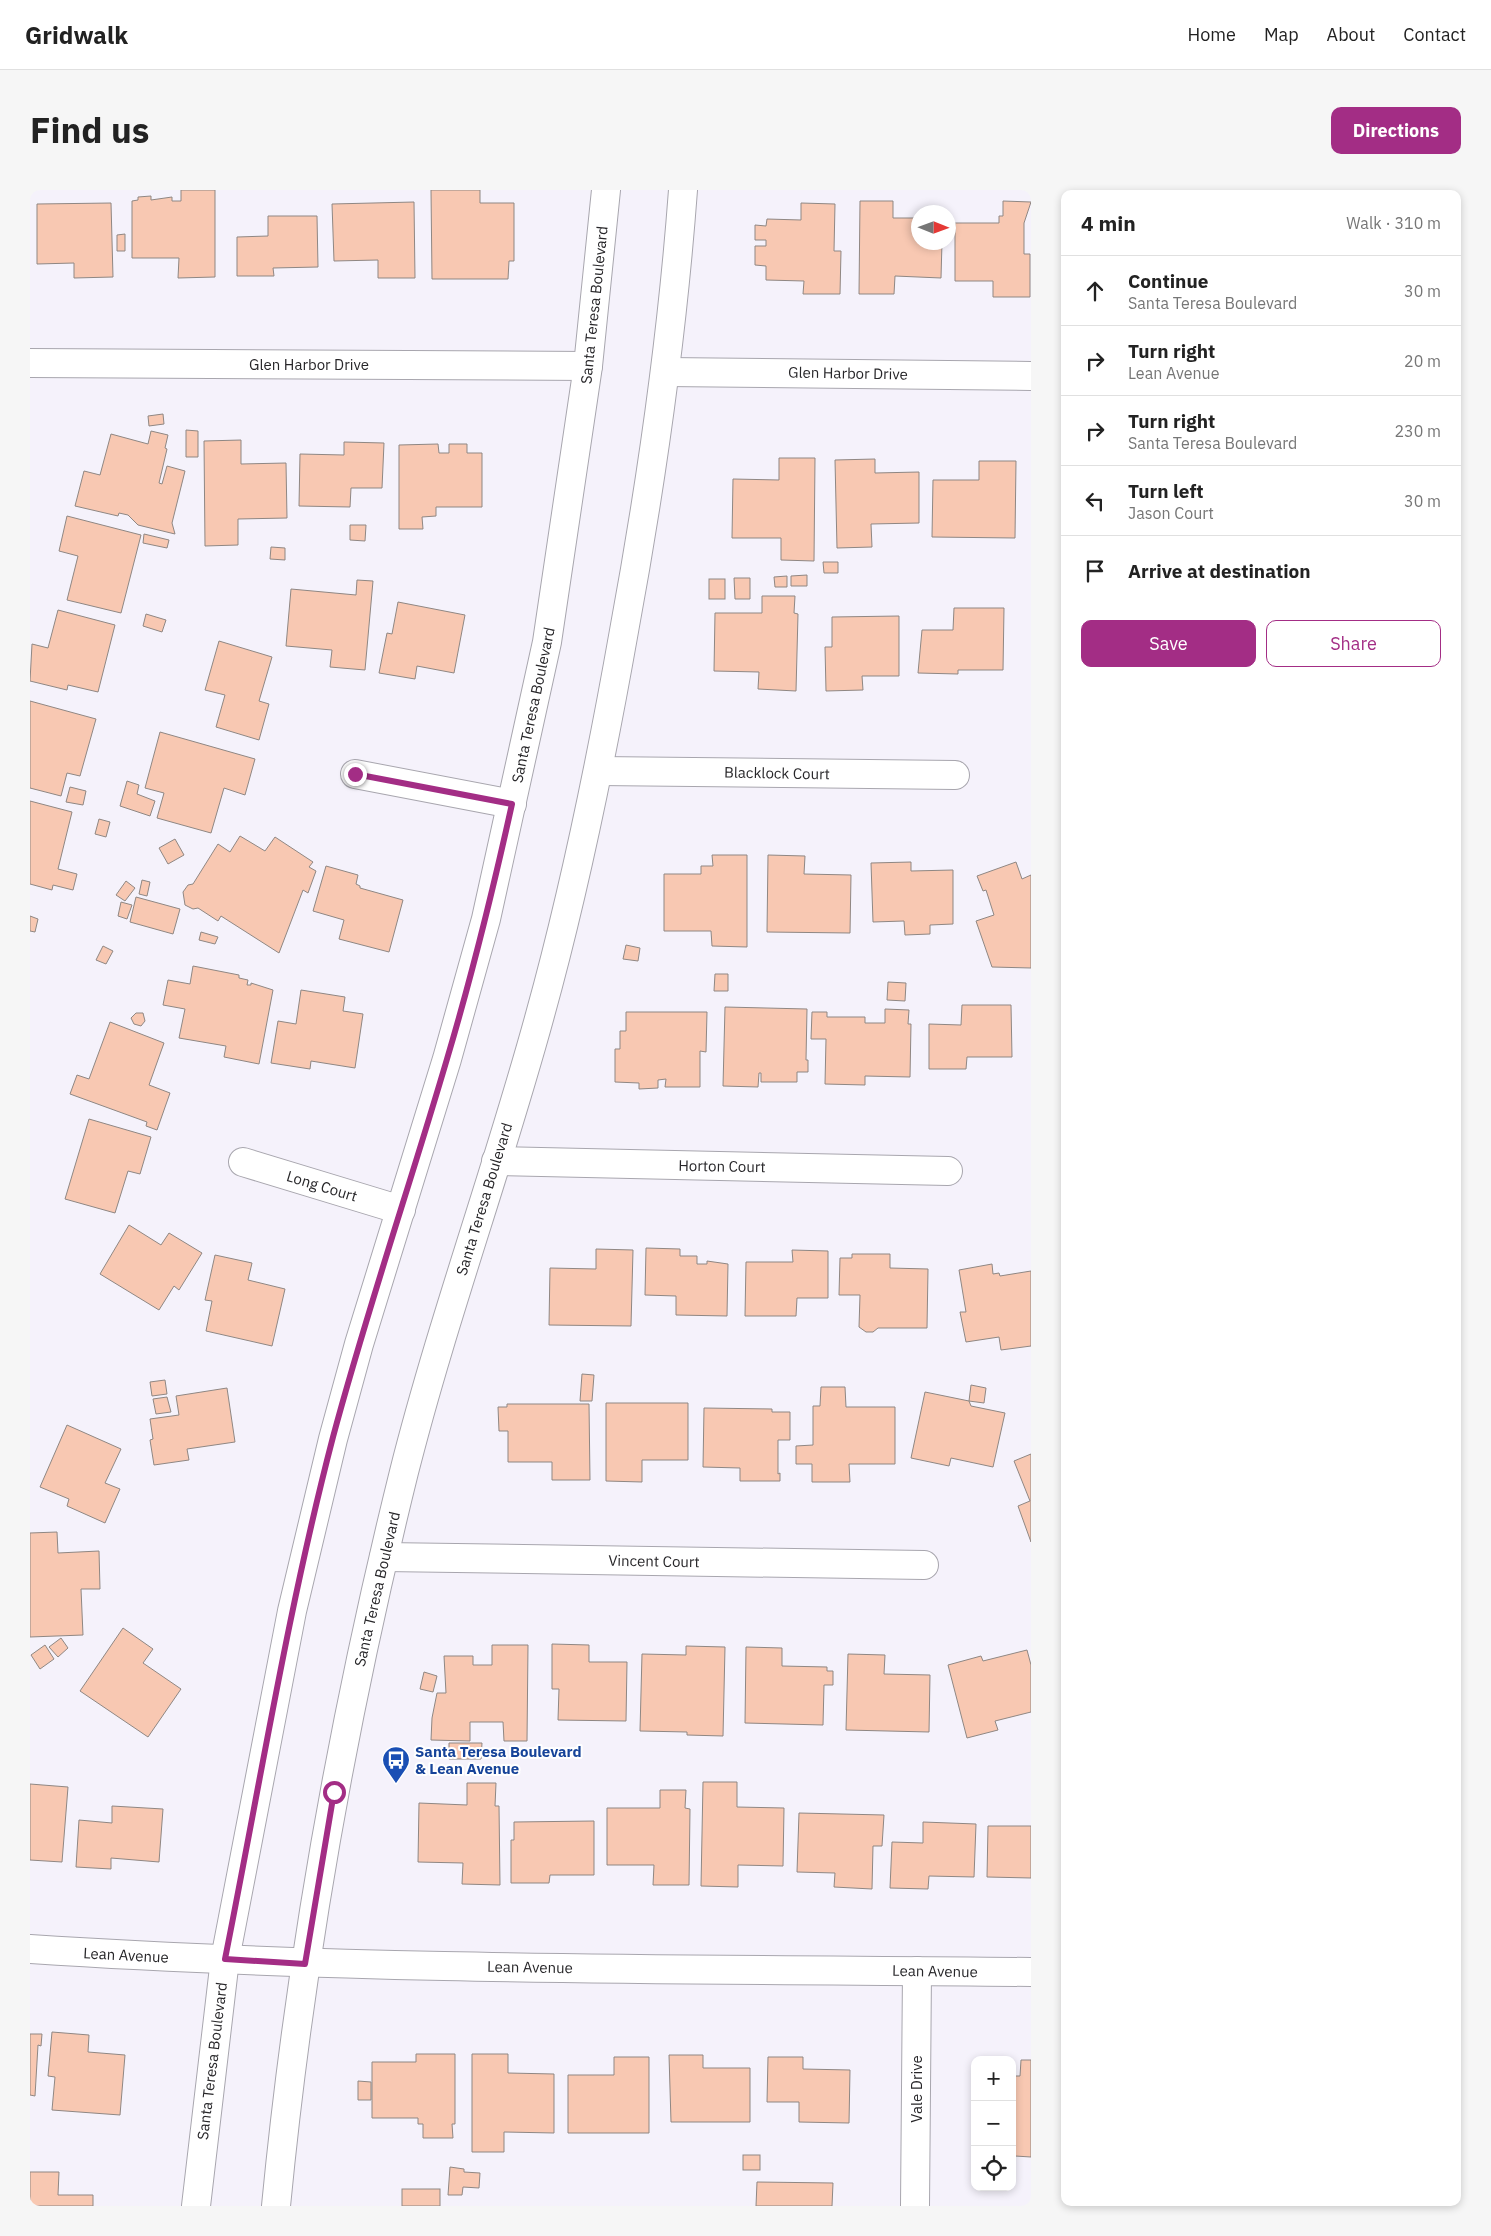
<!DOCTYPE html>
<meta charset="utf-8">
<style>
body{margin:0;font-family:"IBM Plex Sans",sans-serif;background:#f6f6f6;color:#222}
.controls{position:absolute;right:15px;bottom:15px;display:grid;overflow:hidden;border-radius:10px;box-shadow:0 2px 8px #0003}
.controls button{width:45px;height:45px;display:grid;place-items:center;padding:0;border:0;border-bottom:1px solid #e0e0e0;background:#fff;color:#222;font:25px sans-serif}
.compass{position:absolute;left:881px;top:15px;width:45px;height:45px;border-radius:50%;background:#fff;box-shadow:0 2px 8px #0003;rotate:91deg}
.stop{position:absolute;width:15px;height:15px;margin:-11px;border:4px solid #a32d85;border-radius:50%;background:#fff}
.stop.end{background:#a32d85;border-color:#fff;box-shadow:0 1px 5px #0008}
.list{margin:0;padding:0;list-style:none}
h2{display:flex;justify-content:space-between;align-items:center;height:65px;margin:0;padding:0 20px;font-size:21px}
h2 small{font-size:16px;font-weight:400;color:#767676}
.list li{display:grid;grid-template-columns:32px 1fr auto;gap:15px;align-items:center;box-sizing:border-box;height:70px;padding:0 20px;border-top:1px solid #e0e0e0}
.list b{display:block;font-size:19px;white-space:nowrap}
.list p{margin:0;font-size:16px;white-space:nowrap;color:#767676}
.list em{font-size:16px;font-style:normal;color:#767676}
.actions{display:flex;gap:10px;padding:15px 20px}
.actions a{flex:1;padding:11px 0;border:1px solid #a32d85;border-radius:10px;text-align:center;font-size:18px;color:#a32d85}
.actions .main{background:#a32d85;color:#fff}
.icon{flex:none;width:28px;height:28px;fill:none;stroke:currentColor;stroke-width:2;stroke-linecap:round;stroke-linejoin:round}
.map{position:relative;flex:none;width:1001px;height:2016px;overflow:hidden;border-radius:10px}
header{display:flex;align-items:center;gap:30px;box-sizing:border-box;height:70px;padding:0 25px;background:#fff;border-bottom:1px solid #e0e0e0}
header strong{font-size:24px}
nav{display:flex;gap:28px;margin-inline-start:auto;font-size:18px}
.intro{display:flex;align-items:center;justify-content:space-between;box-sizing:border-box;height:120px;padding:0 30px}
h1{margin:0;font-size:35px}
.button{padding:12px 22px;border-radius:10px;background:#a32d85;color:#fff;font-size:18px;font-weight:700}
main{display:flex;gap:30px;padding:0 30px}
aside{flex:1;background:#fff;border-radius:10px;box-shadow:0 2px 8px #0003}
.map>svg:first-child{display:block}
</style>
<header>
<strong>Gridwalk</strong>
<nav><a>Home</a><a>Map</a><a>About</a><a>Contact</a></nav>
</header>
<div class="intro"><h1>Find us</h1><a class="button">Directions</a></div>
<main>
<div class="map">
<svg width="1001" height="2016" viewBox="0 0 1001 2016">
<rect width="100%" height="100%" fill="#f5f2fb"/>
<!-- building -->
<g fill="#f8c8b2" stroke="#8f8783">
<path d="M151,0H185V87L148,88L149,68H102V11L108,10V7L121,6V10L142,7V11H151Z"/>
<path d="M401,0H450V13H484V71H479L478,89H402Z"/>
<path d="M830,11H863V28H888V52H912L911,88L865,86L864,104H829Z"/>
<path d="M973,11L1001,12L994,33V64H1000V107H963V91H925V33H969V26H973Z"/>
<path d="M384,12L385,88H348V70L304,71L302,14Z"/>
<path d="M81,13L83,87L44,88V73L7,74V14Z"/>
<path d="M771,13L805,14L804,61H811L810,104H773L774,91L736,90V76L725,75V56H736V50H725V35L736,36L737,29L771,30Z"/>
<path d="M238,26H287L288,77L243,78L244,86H207V47L238,46Z"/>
<path d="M95,44V61H87V45Z"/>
<path d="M133,224L134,234L119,236L118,226Z"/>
<path d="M156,240L168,241V267H156Z"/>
<path d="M121,241L138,245L135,258L137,259L129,293L132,294L137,276L155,281L142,333L145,344L108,335L98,325L89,323L88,326L45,316L54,281L70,285L81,244L118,254Z"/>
<path d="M211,250V274L256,273L257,328L208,329V355L175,356L174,251Z"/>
<path d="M314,252L354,253L352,298H321L320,317L269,316L270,264L314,265Z"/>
<path d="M408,254L409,263H419V254H437V263H452V317H406V326L392,327L393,339H369V255Z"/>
<path d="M749,268H785L784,371L751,370V348H702L703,289L749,290Z"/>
<path d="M845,269V283L889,282V333L841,334L842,357L807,358L805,270Z"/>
<path d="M949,271H986L985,348L902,347L903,290H949Z"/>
<path d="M37,326L111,345L91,423L37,410L48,366L29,361Z"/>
<path d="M320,335H336L335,351L320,350Z"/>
<path d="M114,344L139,350L137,358L113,353Z"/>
<path d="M241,357L255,358V370L240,369Z"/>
<path d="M793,372H808V383H794Z"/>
<path d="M777,385V396H761V386Z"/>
<path d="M757,386V397H745L744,387Z"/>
<path d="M704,388H720V409H705Z"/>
<rect x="679" y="389" width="16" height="20"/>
<path d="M327,390L343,391L335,480L300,477L302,460L256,456L261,399L326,405Z"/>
<path d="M732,406H765L764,423L768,424L766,501L728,499L729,482L684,481L685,423H732Z"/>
<path d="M368,412L435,425L424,483L387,476L385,489L349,483L357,443L362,444Z"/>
<path d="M924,418H974L973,480H928V484L888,483L892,440H923Z"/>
<path d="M28,420L85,435L68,502L38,495L37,500L0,491L2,454L18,458Z"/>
<path d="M116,424L136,430L132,442L113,436Z"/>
<path d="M869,426V486H832L833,500L796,501L795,457H802V427Z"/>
<path d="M189,451L242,467L229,511L239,514L229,550L186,537L195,505L175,500Z"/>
<path d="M0,511L66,529L50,586L37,583L31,606L0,598Z"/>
<path d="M130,542L225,569L215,605L194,598L181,643L127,628L134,603L115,598Z"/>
<path d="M97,591L109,595L107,604L125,611L120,626L90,616Z"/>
<path d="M40,597L56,601L53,615L36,612Z"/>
<path d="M0,611L42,622L28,679L47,684L43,700L23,695L22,700L0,694Z"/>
<path d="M69,629L80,632L76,647L65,644Z"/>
<path d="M210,646L235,661L245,647L283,672L279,677L286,681L278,703L273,700L249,763L191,726L188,731L168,718L163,719L155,715L153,702L158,695L163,694L188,654L200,662Z"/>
<path d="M145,649L154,665L138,674L129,658Z"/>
<path d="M682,665H717V757L682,756L681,741H634V684H671V676H683Z"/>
<path d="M738,665L775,666L774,684L821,685L820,743L737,742Z"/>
<path d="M881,672V681L923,680V734L900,735V744L875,745L874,731L843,732L841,673Z"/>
<path d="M986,672L992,689L1001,685V778L962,777L946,731L964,725L956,700L953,701L947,686Z"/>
<path d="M296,676L328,685L326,694L330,696V698L373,710L359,762L309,749L314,730L283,721Z"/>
<path d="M112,690L120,692L117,706L109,704Z"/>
<path d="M96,691L105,698L95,711L86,705Z"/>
<path d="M106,707L150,719L143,744L100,732Z"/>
<path d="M91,712L102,715L97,729L88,726Z"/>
<path d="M0,726L8,729L5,742L0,741Z"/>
<path d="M171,742L188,747L185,754L169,750Z"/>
<path d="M596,755L610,758L608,771L593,769Z"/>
<path d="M73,756L83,761L76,774L66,770Z"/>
<path d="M163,776L209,785V788L218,790L217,795H221V793L243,800L229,874L194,867L196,856L149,848L155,819L133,815L138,790L160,794Z"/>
<path d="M685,784H698V801H684Z"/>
<path d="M858,792L876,793L875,811L857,810Z"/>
<path d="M271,800L315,807L313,821L333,824L325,878L281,871L280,879L241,873L248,831L266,834Z"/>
<path d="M932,815H981L982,867H937L936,879H899V834L931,835Z"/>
<path d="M695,817L777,819L776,870H778V882H767V892H731V883H729L728,897L693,896Z"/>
<path d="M855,819L879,820L878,834H881L880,887L835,886V895L795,894L796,849H781L782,822H797V827H835V833H855Z"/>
<path d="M596,822H677L676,862L670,861V897H635L636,889L628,890V898L609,899V893L585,892V859H590V841H596Z"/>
<path d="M106,823H113L115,831L111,836L104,834L101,828Z"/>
<path d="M80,832L134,853L119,895L140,903L127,940L116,936L117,932L40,904L47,885L59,889Z"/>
<path d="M59,929L121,947L110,984L98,981L85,1023L35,1009Z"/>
<path d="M99,1035L131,1055L139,1043L172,1063L149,1100L144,1096L129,1120L70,1084Z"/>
<path d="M616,1058L650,1059V1066H667V1074H677V1071L698,1074L697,1126L646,1125V1106L615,1105Z"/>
<path d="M566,1059L603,1060L601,1136L519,1135L520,1078L566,1079Z"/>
<path d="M762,1060L798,1061V1108H767L766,1126H715L716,1072H763Z"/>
<path d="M822,1064H860V1078L898,1079L897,1138H848L843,1142H836L829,1137L830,1105H809L810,1068H822Z"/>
<path d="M185,1065L222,1073L218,1090L255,1099L242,1156L176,1141L182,1111L175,1110Z"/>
<path d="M962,1074L963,1084L969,1083L970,1086L1001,1081V1156L971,1160L969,1147L936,1152L930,1122H936L929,1080Z"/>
<path d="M552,1184L564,1185L562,1211H550Z"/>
<path d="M135,1190L137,1204L122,1206L120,1192Z"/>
<path d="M941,1195L956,1198L954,1213L939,1211Z"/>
<path d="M791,1197H815L816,1217H865V1274H819L820,1292H782V1274H766V1256L783,1255V1216H790Z"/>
<path d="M197,1198L205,1252L157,1259L159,1270L124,1275L120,1250L123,1249L120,1229L149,1225L146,1206Z"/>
<path d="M895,1202L939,1211L941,1216L975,1223L963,1277L921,1268L919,1276L881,1268Z"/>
<path d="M137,1207L141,1222L126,1224L123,1209Z"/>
<path d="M576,1213H658V1270H612V1292L576,1291Z"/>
<path d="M477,1214H559L560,1290H522V1272H478V1241H469L468,1217H477Z"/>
<path d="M674,1218L742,1219V1222H760V1250H748V1284L750,1283V1291H710V1278L673,1277Z"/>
<path d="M37,1235L91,1259L75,1293L90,1299L75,1333L37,1316L39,1309L10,1297Z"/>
<path d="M1001,1264V1352L988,1316L1000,1311L984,1271Z"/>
<path d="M27,1342L28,1363L69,1361L70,1399H51L53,1445L0,1447V1343Z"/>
<path d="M93,1438L123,1459L113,1473L151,1499L118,1547L50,1501Z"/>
<path d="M31,1448L38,1458L28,1467L19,1457Z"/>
<path d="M522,1454L559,1455V1472H597L596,1531L528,1530L529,1499H522Z"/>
<path d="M15,1455L24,1469L10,1479L1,1465Z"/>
<path d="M462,1455H498L497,1551H474L473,1532H440V1551L401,1550L402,1528L407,1503H416L414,1466H443V1475H462Z"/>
<path d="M656,1456L695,1457L693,1546L657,1545V1542L610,1541L612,1464L656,1465Z"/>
<path d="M716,1457L752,1458V1476L797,1477V1481H803V1495H794L793,1535L715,1533Z"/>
<path d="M997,1460L1001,1475V1522L965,1531L968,1540L937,1548L918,1475L951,1466L953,1471Z"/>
<path d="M818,1464L855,1465L854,1484L900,1485L899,1542L816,1540Z"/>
<path d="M394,1482L407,1486L403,1502L390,1499Z"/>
<path d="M419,1553H452L451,1569H419Z"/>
<path d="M673,1592H707V1617L754,1618L753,1676L708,1675V1697L671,1696Z"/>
<path d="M437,1593H466L465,1616H469L470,1695L432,1694L433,1673L388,1672L389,1613L437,1615Z"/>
<path d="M0,1594L38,1597L32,1672L0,1670Z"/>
<path d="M630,1600H656L655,1618L660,1619L659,1695H623L624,1675H577V1618H630Z"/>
<path d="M82,1616L133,1619L129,1672L81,1668V1679L46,1677L49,1630L82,1633Z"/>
<path d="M769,1623L854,1625L852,1656H843L842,1699L804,1697L805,1683L767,1682Z"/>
<path d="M564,1631V1685H520L519,1693H481V1650H484V1632Z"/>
<path d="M893,1632L946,1634L944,1687L899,1686L898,1699L860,1698L862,1652L893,1653Z"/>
<path d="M958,1636H1001V1688L957,1687Z"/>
<path d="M22,1842L59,1845L58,1862L95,1865L90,1925L22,1920L25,1887L18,1886Z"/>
<path d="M0,1844H12L11,1856L8,1855L5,1906L0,1905Z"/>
<path d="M386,1864H425V1934H422L423,1948H393V1934H388V1928H342V1872H386Z"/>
<path d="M442,1864H478V1883L524,1884V1943L474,1942V1962H442Z"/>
<path d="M639,1865H673V1878H720V1932H641Z"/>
<path d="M584,1867H619V1943H538V1885H584Z"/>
<path d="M738,1867H773V1879L820,1880L819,1933L769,1932V1912H737Z"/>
<path d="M991,1870H1001V1967L985,1966V1945H982V1886H990Z"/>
<path d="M328,1891L341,1892V1910H328Z"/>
<rect x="713" y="1965" width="17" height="15"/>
<path d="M420,1977L434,1979V1982L450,1983L449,1998L433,1997L432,2005H418Z"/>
<path d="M0,1982H29L28,2005H63V2016H0Z"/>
<path d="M727,1992L803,1993L802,2016H726Z"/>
<rect x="372" y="1999" width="38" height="17"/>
</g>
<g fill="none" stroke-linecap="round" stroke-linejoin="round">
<!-- street casing -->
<g stroke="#a8a6ae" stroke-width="30">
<g id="street">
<path d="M0,173L558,176"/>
<path d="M636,182L1001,186"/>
<path d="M569,581L925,585"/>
<path d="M325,584L482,614"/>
<path d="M466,971L918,981"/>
<path d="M213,972L371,1020"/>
<path d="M354,1367L894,1375"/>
<path d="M885,2016L887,1781"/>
</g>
</g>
<!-- secondary casing -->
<g stroke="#a8a6ae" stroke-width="30">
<g id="secondary">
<path d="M0,1759C333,1781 667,1779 1001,1782"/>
<path d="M166,2016L195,1769L262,1421L303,1249L329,1154L417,869L456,729L517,452L558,176L576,0"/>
<path d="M246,2016C270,1768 314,1524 374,1282C413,1128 468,979 510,825C545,699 571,571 594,441C621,295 642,149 653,0"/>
</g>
</g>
<!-- street -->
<use href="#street" stroke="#fff" stroke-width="28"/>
<!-- secondary -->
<use href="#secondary" stroke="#fff" stroke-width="28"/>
</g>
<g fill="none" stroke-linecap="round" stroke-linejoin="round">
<!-- route -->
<path stroke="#a32d85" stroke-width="6" d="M304,1602L275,1774L195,1769C230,1594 258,1419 303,1247C337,1120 380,995 417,869C442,785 463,700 482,614L325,584"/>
</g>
<!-- icons -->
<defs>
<g id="bus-pin" transform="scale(1.4375)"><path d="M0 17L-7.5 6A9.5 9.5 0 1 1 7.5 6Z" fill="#1a4fb4" stroke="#fff"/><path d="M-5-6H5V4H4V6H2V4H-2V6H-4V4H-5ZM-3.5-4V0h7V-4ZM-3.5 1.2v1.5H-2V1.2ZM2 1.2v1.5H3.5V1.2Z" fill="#fff"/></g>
</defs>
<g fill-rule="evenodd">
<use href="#bus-pin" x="366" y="1570"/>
</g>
<g text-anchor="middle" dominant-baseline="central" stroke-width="4" stroke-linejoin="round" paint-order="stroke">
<!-- street labels -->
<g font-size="15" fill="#272629" stroke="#fff">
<text transform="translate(564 115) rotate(-84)">Santa Teresa Boulevard</text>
<text x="279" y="174">Glen Harbor Drive</text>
<text transform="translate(818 183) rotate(1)">Glen Harbor Drive</text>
<text transform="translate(503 515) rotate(-78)">Santa Teresa Boulevard</text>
<text transform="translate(747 583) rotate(1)">Blacklock Court</text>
<text transform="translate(692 976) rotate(1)">Horton Court</text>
<text transform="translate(292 996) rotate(17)">Long Court</text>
<text transform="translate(454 1009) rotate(-73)">Santa Teresa Boulevard</text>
<text transform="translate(624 1371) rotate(1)">Vincent Court</text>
<text transform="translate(347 1399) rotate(-77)">Santa Teresa Boulevard</text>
<text transform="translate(96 1765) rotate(3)">Lean Avenue</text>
<text transform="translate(500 1777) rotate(1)">Lean Avenue</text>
<text transform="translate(905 1781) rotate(1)">Lean Avenue</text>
<text transform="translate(182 1871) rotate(-83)">Santa Teresa Boulevard</text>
<text transform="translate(886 1899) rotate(-90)">Vale Drive</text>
</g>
<!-- transit labels -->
<g font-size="15" font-weight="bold" fill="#164399" stroke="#fff" text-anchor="start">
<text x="385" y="1561">Santa Teresa Boulevard<tspan x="385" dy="17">&amp; Lean Avenue</tspan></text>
</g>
</g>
</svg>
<div class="controls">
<button>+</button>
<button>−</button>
<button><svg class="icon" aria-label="locate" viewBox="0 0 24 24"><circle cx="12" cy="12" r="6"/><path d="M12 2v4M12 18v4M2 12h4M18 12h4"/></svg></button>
</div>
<svg class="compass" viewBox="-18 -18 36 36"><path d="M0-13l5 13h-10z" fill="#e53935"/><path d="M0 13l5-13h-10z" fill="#767676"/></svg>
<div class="stop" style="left:304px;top:1602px"></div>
<div class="stop end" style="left:325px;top:584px"></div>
</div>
<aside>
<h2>4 min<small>Walk · 310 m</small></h2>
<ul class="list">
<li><svg class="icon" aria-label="ahead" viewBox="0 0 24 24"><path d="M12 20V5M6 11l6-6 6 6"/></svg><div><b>Continue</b><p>Santa Teresa Boulevard</p></div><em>30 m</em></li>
<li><svg class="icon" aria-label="right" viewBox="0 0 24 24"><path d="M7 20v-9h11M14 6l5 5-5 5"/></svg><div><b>Turn right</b><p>Lean Avenue</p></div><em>20 m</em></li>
<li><svg class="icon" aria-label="right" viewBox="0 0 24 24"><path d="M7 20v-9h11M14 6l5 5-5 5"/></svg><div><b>Turn right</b><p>Santa Teresa Boulevard</p></div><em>230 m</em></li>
<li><svg class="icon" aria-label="left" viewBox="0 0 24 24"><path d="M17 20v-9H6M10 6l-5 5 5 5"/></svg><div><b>Turn left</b><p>Jason Court</p></div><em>30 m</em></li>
<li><svg class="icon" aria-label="arrive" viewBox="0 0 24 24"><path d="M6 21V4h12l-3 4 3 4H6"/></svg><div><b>Arrive at destination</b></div></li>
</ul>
<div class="actions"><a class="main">Save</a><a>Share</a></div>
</aside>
</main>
